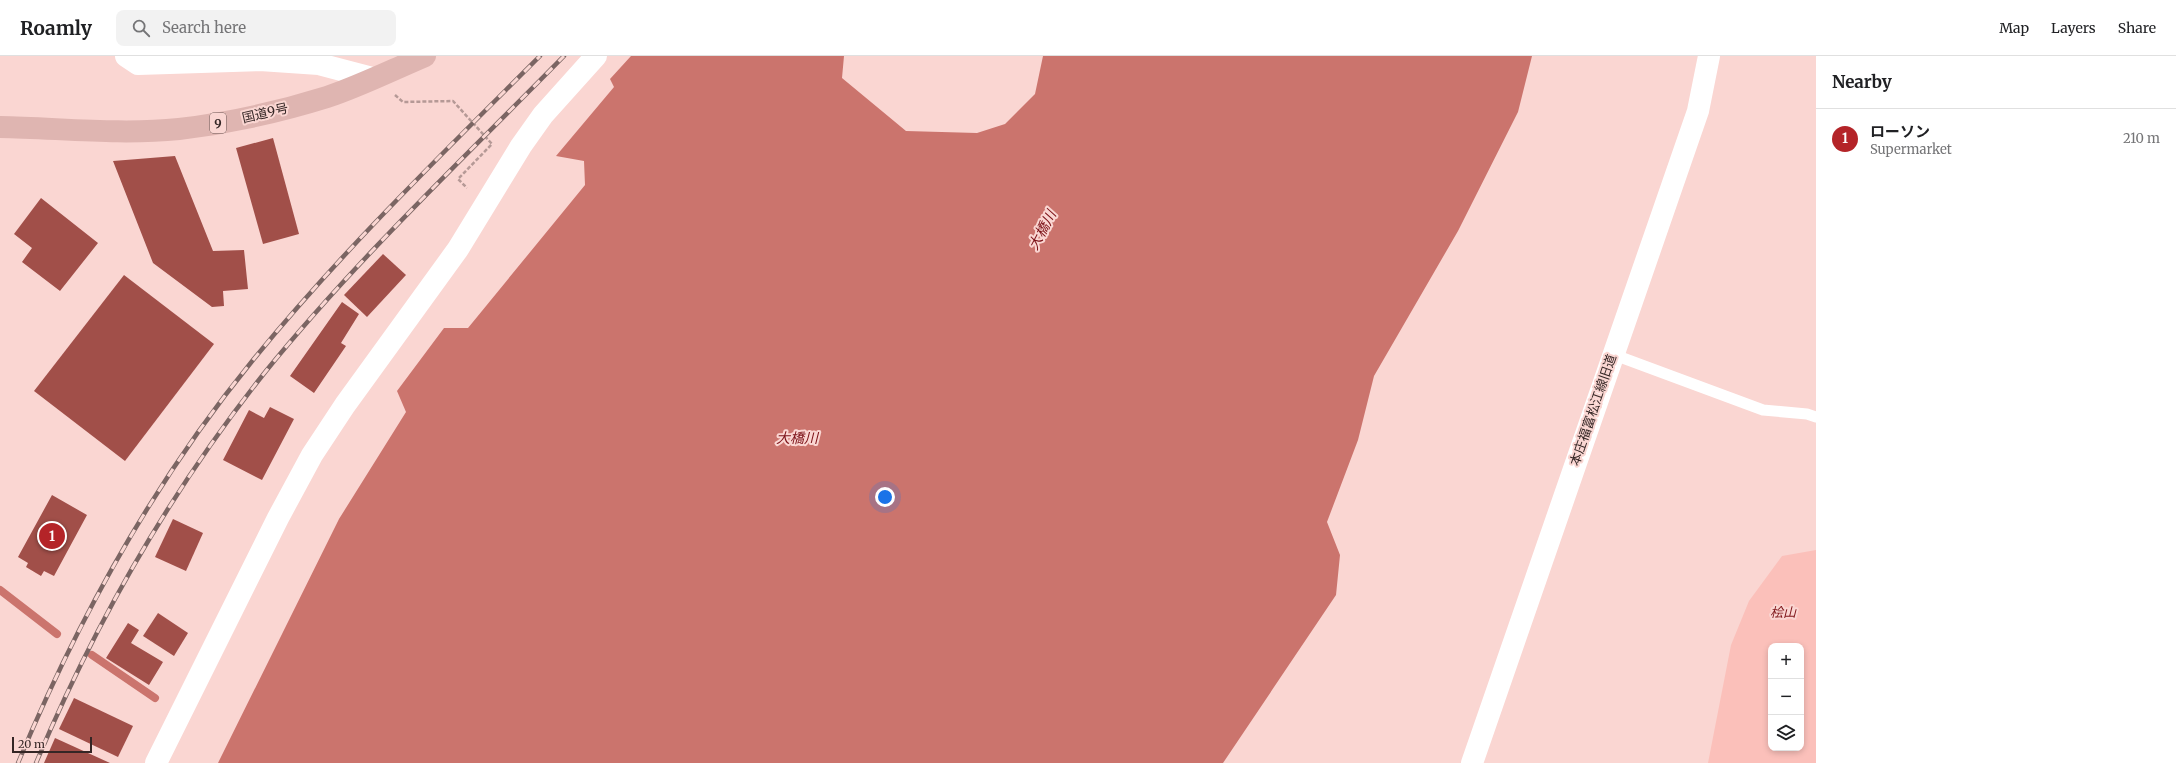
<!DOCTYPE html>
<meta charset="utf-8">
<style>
body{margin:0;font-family:Merriweather,"Noto Sans JP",serif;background:#f2f2f2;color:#202124}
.controls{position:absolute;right:12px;bottom:12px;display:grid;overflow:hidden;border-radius:8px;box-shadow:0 2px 6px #0003}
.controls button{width:36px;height:36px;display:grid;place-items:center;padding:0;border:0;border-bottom:1px solid #e0e0e0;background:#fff;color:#202124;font:20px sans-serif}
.scale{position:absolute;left:12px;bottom:10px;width:80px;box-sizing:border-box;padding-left:4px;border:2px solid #342625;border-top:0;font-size:11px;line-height:14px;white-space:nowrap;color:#342625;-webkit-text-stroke:3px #fad6d2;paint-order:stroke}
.you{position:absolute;left:885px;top:441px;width:14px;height:14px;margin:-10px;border:3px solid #fff;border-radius:50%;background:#1a73e8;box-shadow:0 0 0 6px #1a73e833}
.badge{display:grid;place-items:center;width:26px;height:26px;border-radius:50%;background:#b42428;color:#fff;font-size:13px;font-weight:700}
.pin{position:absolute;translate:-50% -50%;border:2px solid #fff;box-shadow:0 1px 4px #0006}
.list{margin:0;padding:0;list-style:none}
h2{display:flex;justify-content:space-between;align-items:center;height:52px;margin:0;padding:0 16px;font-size:17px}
h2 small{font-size:13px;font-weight:400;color:#757577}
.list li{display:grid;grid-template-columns:26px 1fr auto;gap:12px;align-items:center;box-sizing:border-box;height:60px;padding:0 16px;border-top:1px solid #e0e0e0}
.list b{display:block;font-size:15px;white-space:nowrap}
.list p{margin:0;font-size:13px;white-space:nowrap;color:#757577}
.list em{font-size:13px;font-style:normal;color:#757577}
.icon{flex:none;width:22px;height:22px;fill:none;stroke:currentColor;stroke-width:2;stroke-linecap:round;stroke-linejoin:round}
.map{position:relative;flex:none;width:1816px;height:707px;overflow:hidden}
header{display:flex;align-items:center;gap:24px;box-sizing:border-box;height:56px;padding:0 20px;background:#fff;border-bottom:1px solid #e0e0e0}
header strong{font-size:19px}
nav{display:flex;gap:22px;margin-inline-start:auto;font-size:14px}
.search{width:280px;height:36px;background:#f2f2f2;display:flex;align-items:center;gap:10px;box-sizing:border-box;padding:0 14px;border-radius:8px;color:#757577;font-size:15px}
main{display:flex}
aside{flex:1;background:#fff}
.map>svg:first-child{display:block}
</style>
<header>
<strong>Roamly</strong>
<div class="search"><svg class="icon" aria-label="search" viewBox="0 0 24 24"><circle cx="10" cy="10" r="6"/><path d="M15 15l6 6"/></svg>Search here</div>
<nav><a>Map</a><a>Layers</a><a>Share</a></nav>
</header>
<main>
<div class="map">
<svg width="1816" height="707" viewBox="0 0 1816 707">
<rect width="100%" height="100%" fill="#fad6d2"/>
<!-- green -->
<path fill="#fbc0ba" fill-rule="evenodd" d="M1816,494V707H1708L1731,589L1749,545L1782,500ZM1771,590H1801V692H1771Z"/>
<!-- water -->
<path fill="#cb746d" d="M631,0H844L842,22L906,75L977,77L1005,68L1035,38L1043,0H1532L1518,56L1458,175L1374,320L1358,384L1327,466L1340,499L1336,539L1223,707H218L339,463L406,356L397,335L444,272H468L585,129L584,105L556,100L614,31L610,23Z"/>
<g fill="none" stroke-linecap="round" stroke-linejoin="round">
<!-- stream -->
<g stroke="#cb746d" stroke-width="8">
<path d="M0,534L57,578"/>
<path d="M92,599L155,642"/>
</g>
</g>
<!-- building -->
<g fill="#a14f49">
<path d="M273,82L299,178L263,188L236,92Z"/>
<path d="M175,100L213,195L244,194L248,233L223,235L224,250L212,251L153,207L113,105Z"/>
<path d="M41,142L98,187L60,235L22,206L32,192L14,178Z"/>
<path d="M383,198L406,219L367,261L344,239Z"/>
<path d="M124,219L214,288L125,405L34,335Z"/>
<path d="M342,246L359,258L341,287L346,290L314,337L290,320Z"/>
<path d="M270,351L294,363L262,424L223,404L249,354L264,362Z"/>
<path d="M52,439L87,459L54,520L44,515L41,520L26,511L28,507L18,501Z"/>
<path d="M173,463L203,477L186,515L155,501Z"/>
<path d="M158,557L188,577L174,600L143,580Z"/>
<path d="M128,567L139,574L131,587L163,606L149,629L106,602Z"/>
<path d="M74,642L133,670L118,701L59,673Z"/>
<path d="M55,682L110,707H44Z"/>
</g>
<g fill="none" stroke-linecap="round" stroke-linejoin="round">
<!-- path -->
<path stroke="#b59996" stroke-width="2.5" stroke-dasharray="4 2" stroke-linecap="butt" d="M395,39L403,46L453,45L492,88L458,123L467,132"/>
<!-- service -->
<path stroke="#fff" stroke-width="11" d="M1612,298L1763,354L1807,358L1816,361"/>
<!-- minor -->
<g stroke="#fff" stroke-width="22">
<path d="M126,0L138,8L260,4L319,8L372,22"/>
<path d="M156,707L278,462L312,399L345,349L458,193L521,90L543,59L596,0"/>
<path d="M1472,707L1698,55L1709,0"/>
</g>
<!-- trunk -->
<path stroke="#dfb5b1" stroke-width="22" d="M0,71C59,72 120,79 179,73C229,67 279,56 327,41C360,30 392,14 425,0"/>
<!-- rail casing -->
<g stroke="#7b6563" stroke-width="4.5">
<g id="rail">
<path d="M18,707C77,565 155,424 253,304C341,196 441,99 540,0"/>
<path d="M36,707C95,567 171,434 266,315C357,203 463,103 564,0"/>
</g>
</g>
<!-- rail -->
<use href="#rail" stroke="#fad6d2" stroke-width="3" stroke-dasharray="9" stroke-linecap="butt"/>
</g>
<g text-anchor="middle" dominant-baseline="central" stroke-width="4" stroke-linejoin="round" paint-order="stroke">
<!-- shield labels -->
<rect fill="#fad6d2" stroke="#6f5b59" stroke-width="1" x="210" y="57" width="16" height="20" rx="3"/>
<g font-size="12" font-weight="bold" fill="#342625">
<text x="218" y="67">9</text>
</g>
<!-- street labels -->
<g font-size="13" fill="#342625" stroke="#fad6d2">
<text transform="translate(265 57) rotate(-13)">国道9号</text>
<text transform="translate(1593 354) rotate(-71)">本庄福富松江線旧道</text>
</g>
<!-- park labels -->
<g font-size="13" font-style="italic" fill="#7d1317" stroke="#fad6d2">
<text x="1783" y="556">桧山</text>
</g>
<!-- water labels -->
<g font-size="14" font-style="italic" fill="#7b1016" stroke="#fad6d2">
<text transform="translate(1042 174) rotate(-62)">大橋川</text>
<text x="797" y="382">大橋川</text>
</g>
</g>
</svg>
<div class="controls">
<button>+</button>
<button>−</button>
<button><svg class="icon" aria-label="layers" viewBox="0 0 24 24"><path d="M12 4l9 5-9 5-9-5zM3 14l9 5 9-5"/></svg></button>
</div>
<div class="scale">20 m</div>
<div class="you"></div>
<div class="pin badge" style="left:52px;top:480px">1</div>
</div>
<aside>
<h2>Nearby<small></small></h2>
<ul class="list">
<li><span class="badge">1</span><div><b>ローソン</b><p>Supermarket</p></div><em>210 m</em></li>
</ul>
</aside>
</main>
